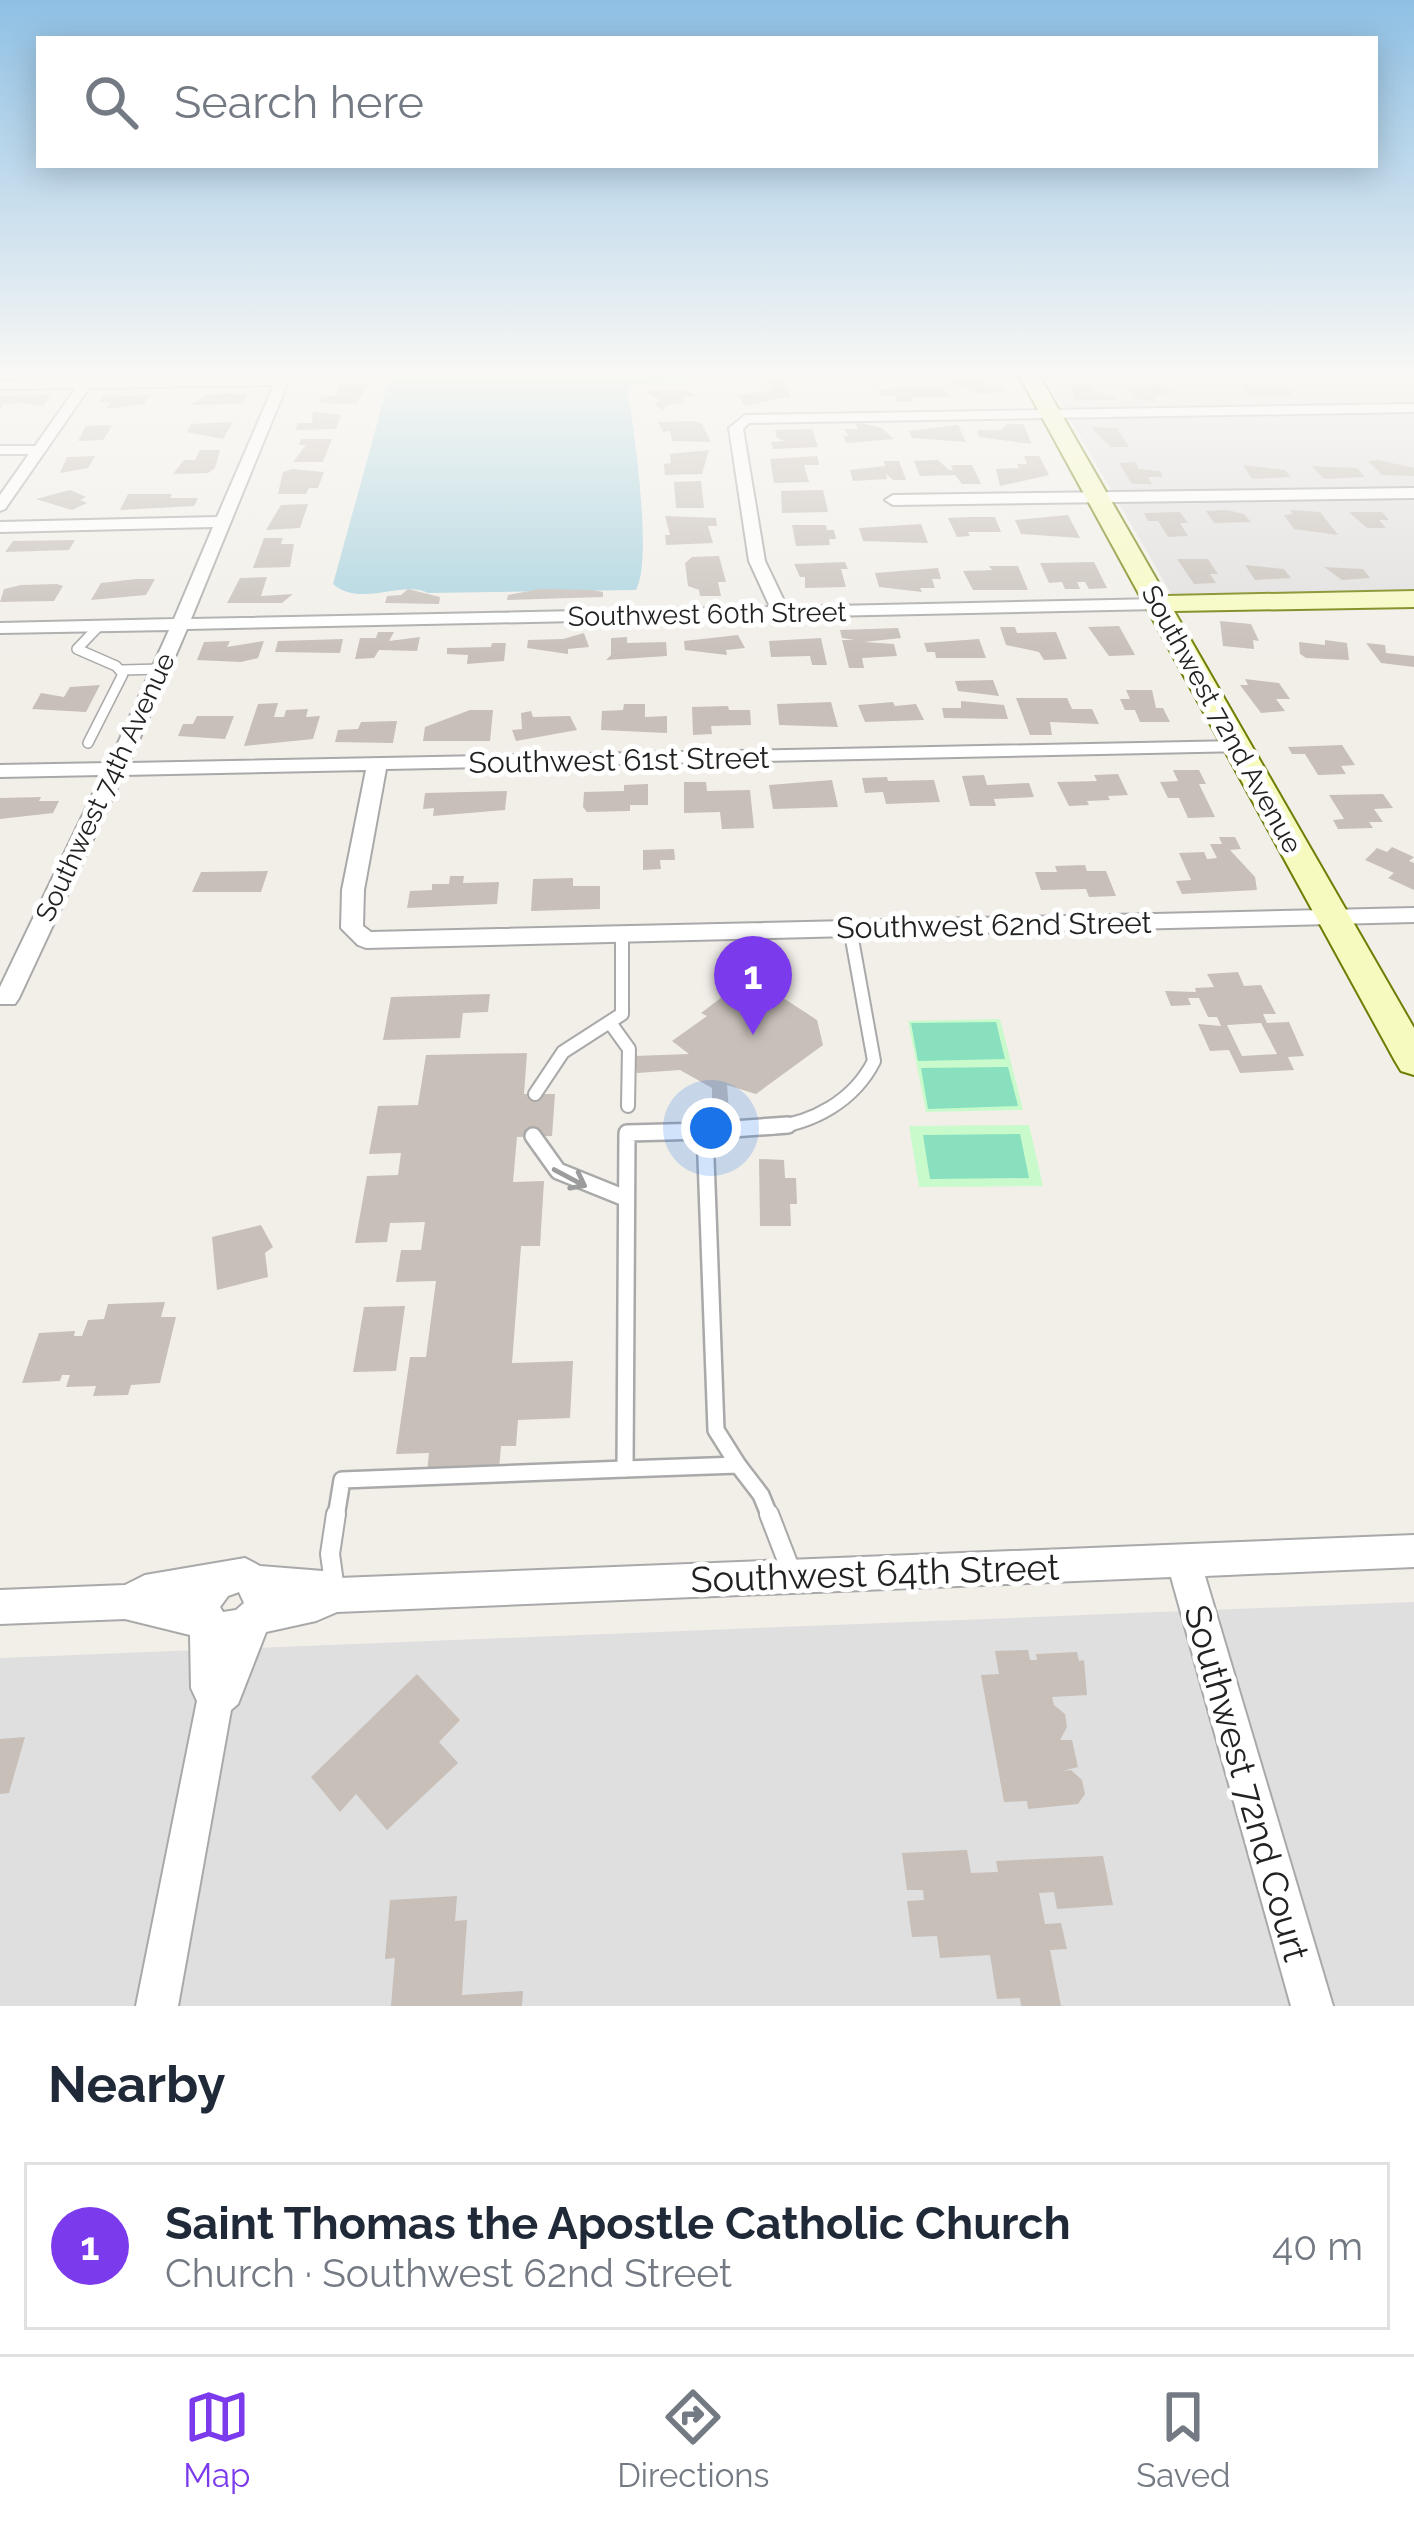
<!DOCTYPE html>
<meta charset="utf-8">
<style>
body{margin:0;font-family:Raleway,sans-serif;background:#f2f2f3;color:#1f2937}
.you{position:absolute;left:711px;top:1128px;width:42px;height:42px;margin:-30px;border:9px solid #fff;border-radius:50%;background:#1a73e8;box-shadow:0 0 0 18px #1a73e833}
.badge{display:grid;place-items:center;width:78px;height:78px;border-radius:50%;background:#7c3aed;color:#fff;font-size:39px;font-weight:700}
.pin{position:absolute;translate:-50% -99px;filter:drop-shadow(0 3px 6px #0008)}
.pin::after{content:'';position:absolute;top:63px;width:42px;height:36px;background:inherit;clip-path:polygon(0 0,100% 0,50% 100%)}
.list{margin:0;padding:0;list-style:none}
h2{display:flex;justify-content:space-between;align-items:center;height:156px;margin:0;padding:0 48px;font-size:51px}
h2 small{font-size:39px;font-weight:400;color:#747a83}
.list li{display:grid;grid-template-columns:78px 1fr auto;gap:36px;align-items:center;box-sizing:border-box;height:168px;margin:0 24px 24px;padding:0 24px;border:3px solid #e0e1e3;border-radius:0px}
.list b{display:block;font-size:45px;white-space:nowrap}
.list p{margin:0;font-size:39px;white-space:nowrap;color:#747a83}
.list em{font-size:39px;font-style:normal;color:#747a83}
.icon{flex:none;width:66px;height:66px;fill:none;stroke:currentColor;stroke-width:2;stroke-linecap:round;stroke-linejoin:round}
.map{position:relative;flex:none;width:1414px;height:2006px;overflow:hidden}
.search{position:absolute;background:#fff;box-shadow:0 6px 30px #0003;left:36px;right:36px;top:36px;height:132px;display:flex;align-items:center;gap:30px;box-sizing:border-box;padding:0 42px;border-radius:0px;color:#747a83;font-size:45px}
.sheet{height:348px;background:#fff}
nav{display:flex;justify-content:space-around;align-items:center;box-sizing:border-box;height:168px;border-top:3px solid #e0e1e3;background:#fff;font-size:33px;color:#747a83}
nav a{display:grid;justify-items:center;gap:6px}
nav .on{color:#7c3aed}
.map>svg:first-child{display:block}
</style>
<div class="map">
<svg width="1414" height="2006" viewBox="0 0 1414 2006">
<rect width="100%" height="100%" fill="#f2efe9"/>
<!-- residential -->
<g fill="#e0dfdf">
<path d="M1046,377H1414V590L1173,597Z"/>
<path d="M1414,1602V2006H0V1658Z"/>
</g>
<!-- park -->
<g fill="#c8facc">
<path d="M1000,1019L1023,1110L926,1112L908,1021Z"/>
<path d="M1029,1125L1043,1186L919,1187L909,1126Z"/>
</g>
<!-- pitch -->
<g fill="#88e0be">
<path d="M996,1022L1005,1059L918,1061L911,1023Z"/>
<path d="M1008,1067L1018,1106L928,1109L921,1068Z"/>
<path d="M1020,1134L1029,1178L930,1179L923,1135Z"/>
</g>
<!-- water -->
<path fill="#aad3df" d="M390,377H866L632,384L628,392C634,432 653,559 636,590L428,593C403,580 361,608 333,584Z"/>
<!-- building -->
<g fill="#c7bfb8" fill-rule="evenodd">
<path d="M955,377H988L986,385L1004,386L1003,392L976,394L953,383Z"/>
<path d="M782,379L791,396L745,406L737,394L766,392L771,388L766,381Z"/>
<path d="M1087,383L1101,395H1112L1115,400H1074L1071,384Z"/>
<path d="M340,384H369L356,404L319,403L322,396H336Z"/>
<path d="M1165,384L1171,392L1153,397L1157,403L1136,398L1127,386Z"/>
<path d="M1240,385L1287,387L1294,395L1250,397Z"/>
<path d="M942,388L954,397H911L913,402H897L895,396H880L878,389Z"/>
<path d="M649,390L686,391L698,396L683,397V403L669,404L663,410L655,405L660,400L648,394Z"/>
<path d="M208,394L230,393L247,394L242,404L189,405Z"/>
<path d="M51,395L43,406L18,403L4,404L0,409V396Z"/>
<path d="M104,395L126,396L150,395L144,404L106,409L111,402H99Z"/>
<path d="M313,412L341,415L336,429L295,430L298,423H312Z"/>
<path d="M694,421L702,424L711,442L672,441L670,431L663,432L658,422Z"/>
<path d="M233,422L223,439L187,432L191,424Z"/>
<path d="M855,422L882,428L894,439L846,443L844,436H849L844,429H858Z"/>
<path d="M1008,424H1023L1032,444L979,437L977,430H1001Z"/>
<path d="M958,425L966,442L912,438L909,431Z"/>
<path d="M86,426L105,425L112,426L103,440L78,441Z"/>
<path d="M1091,427L1117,428L1129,447H1110Z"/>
<path d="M812,429L818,447L773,449L771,442L785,441L777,438L775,430Z"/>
<path d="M301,439H332L323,462H293L306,445H299Z"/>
<path d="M200,450H220L215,468L208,473L173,474L184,460H195Z"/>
<path d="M709,450L702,474L665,475L664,464L671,463L670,454Z"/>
<path d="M95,456L88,468L60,473L67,457Z"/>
<path d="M817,456L819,465H804L809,482L774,483L770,459Z"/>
<path d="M1024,456H1039L1049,475L1000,486L996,469L1019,468L1017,464H1027Z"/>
<path d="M938,460L949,470H953L951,465H972L981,484H962L955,475L920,476L914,461Z"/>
<path d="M1378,460L1414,468V476L1382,475L1368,461Z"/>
<path d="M884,461H899L906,480H893L886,474L887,479L853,481L850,470L885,466Z"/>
<path d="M1135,462L1139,469L1160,471L1163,477H1148L1152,484H1132L1119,463Z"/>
<path d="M1243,465L1285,470L1291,477L1252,479Z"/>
<path d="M1312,466L1357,468L1365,477L1324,479Z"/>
<path d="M292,469L324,472L318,488H309L306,494H278L283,472Z"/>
<path d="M701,481L704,508H676L674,482Z"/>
<path d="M70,490L86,497L80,500L87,503L72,510L36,499Z"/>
<path d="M823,490L828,512L782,513L781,491Z"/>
<path d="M128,494H172L170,498H198L194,506L120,510Z"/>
<path d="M308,504L300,528L266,530L281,505Z"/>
<path d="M1227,510L1244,514L1251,522L1214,523L1206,511Z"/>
<path d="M1290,510L1320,512L1338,535L1294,529L1284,515L1293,514Z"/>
<path d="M1180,512L1188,523H1180L1188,536L1168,537L1158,521H1148L1144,513Z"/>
<path d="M1349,512H1382L1389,520H1379L1386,528H1367Z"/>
<path d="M1068,515L1080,538L1021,534L1015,520Z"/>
<path d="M665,516L716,518L717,526H708L713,543L666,545L665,535H670Z"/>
<path d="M970,517H995L1001,532H968L970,536L957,537L948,518Z"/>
<path d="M921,524L928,543L863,541L859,528Z"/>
<path d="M792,525H826L827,530H834L836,539H829L830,545L796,546Z"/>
<path d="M264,538H283L281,544H294L290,567L253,568Z"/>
<path d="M75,540L69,550L5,552L13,541Z"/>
<path d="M719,556L726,582H718L721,596H700L699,590L688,586L685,563L692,557Z"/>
<path d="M1177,559H1208L1218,574H1210L1216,583L1194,584Z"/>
<path d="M845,562L848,569H841L846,587L805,588V577H800L794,564Z"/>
<path d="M1094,562L1107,588L1089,589L1085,582H1077L1080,589H1065L1062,582L1049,583L1040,563Z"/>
<path d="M1245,565L1284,569L1291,578L1255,580Z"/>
<path d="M989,566H1018L1028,590H973L963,571L992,570Z"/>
<path d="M1324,567L1363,569L1370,578L1342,580Z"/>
<path d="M938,568L941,579H932L935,588H920L922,592L879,587L875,573Z"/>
<path d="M267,577L261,596L293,594L282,603H227L240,578Z"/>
<path d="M136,579H155L146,595L91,600L101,583Z"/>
<path d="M21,585L57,584L63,586L54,601L0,602L4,589Z"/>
<path d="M408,589L440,597L439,604L385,603L387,596L401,595Z"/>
<path d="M540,589L593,590L603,592V597L507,600L508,595Z"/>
<path d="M1220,621L1251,624L1259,641L1253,640L1254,649L1223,646Z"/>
<path d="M1119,626L1135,655L1109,656L1088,627Z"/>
<path d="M1000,627H1015L1017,633L1056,632L1067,659L1044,660L1039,652L1006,645Z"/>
<path d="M898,628L901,638L864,642L894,644L897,656L862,658L864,668H849L842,640H854L842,638L840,630Z"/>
<path d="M378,632H394L389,641L420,637L417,651L379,650L374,658L355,659L360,638H376Z"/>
<path d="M584,633L589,647L568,649V654L527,648L528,640L563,639Z"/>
<path d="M738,635L745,648L726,650L727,655L685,650L684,641Z"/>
<path d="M627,637V643L666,642L667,656L606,660L611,655V638Z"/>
<path d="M821,638L827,665H812L810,656L771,657L769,641Z"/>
<path d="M343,639L340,653L275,652L278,641Z"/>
<path d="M979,639L986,658H936L935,652H927L924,643Z"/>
<path d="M1325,640L1347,643L1349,660L1306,658L1300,654L1299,642L1325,645Z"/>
<path d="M230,641L227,647L264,641L258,658L241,662L197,660L204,642Z"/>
<path d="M492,643H506L504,661L467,664L468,655L447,654V648L491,647Z"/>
<path d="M1366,643L1385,645L1386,653L1414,656V667L1381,663Z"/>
<path d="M1245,679L1279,683L1290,699H1276L1285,711L1261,713L1240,685H1248Z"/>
<path d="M993,680L999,696L958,691L955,681Z"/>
<path d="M100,685L86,712L32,709L41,693L64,697L70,687Z"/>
<path d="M1126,690H1152L1156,708H1163L1170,722H1140L1135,710H1125L1120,699H1130Z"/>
<path d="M1016,698H1067L1072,709H1092L1099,724L1050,722L1052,735H1030Z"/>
<path d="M961,701L1004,705L1008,719L944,718L942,708H961Z"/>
<path d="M831,702L838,727L779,725L777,704Z"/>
<path d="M893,702L895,706L916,704L924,720L865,722L858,705Z"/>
<path d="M278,703L274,717H284L286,710L308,709L306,717L320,716L313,739L244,746L258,704Z"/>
<path d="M624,704H645V717L667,716V733L601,730L602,711L623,710Z"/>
<path d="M728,706L729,710H750L751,725L711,726L712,734L693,735L692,707Z"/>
<path d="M470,710H493L490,741H423L425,727Z"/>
<path d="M531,711L533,717L570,716L577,730L516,741L512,730L522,729L521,713Z"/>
<path d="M197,716H234L225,739L178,736L183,724H193Z"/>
<path d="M397,721L393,743L335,742L338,730L358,729L361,722Z"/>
<path d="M1342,745L1355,765L1341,766L1346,774L1318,775L1305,754H1292L1288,747Z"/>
<path d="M1173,770H1199L1206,784H1199L1215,817L1188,818L1179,798H1168L1160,782L1178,781Z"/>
<path d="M1118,774L1128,795L1108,796L1110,800L1087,801L1089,805L1069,806L1057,782L1097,781L1094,775Z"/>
<path d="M984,775L987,785L1029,783L1034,797L994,799L996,806H970L962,776Z"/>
<path d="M887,777L888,781L934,780L940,802L886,804L883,792L865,793L862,778Z"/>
<path d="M832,780L838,807L773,809L769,785Z"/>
<path d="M684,782H706L707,791L750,790L754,828L722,829L720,812L684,813Z"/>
<path d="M648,784V805H630V811L587,812L583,807L584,792L624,791V785Z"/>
<path d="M507,791L505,810L433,816L434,808L423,809L425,793Z"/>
<path d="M1383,794L1393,808L1374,809L1383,822H1369L1373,828L1338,829L1333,820L1344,819L1329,795Z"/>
<path d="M41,797L39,801H59L53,813L0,819V798Z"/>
<path d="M1219,837H1235L1241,849L1230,850L1255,877L1257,890L1182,894L1176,881L1191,880L1179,853L1204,852L1207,859L1217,858L1210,844H1222Z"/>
<path d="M1392,847L1414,857L1409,861L1414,863V890L1388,878L1394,873L1365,860L1377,848L1387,852Z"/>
<path d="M674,849L675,860H660L661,869L643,870V850Z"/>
<path d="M1085,865L1087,871H1106L1116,896L1089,897L1086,889L1041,890L1035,872H1057L1055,866Z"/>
<path d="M268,871L261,892H192L201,872Z"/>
<path d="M450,876H464L463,883L499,882L497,904L407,908L410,891L432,890V884H449Z"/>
<path d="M573,878V886H600V909L531,911L533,879Z"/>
<path d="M1238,972L1244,986L1261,985L1276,1014H1263L1267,1023L1289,1022L1304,1056L1288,1057L1294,1070L1240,1073L1229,1050L1210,1051L1198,1024L1221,1026L1217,1017H1208L1199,998H1188L1191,1005L1171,1006L1165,991L1196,992L1195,988L1214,987L1207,974ZM1261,1023L1277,1054L1242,1056L1227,1025Z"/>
<path d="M774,992L817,1020L823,1045L756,1094L727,1085L729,1111L712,1112V1088L680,1070L637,1073L634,1056L689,1054L672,1041L707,1016L701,1013L726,994Z"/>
<path d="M490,994L488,1012L463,1013L460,1038L383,1040L391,997Z"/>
<path d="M527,1053L524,1094H555L552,1136L517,1137L513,1182L544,1181L540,1246H521L512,1363L573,1361L570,1418L518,1420L516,1446H501L499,1470L427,1472L429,1453L396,1454L410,1357H426L436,1281L396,1282L401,1250H421L425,1222L390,1223L387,1242L355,1243L367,1176L398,1175L401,1153L369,1154L378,1106L418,1105L426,1055Z"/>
<path d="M759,1159L784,1160L785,1178H796L797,1204H790L791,1226H760Z"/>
<path d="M261,1225L273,1247L265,1253L268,1277L217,1290L212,1237Z"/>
<path d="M165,1302L161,1317H176L160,1383L131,1385L128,1395L93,1396L96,1386L66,1387L70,1375H62L60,1381L22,1383L39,1333L75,1331L74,1336H82L88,1320L104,1319L108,1304Z"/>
<path d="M405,1306L396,1371L353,1372L364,1307Z"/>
<path d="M1028,1650L1030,1660H1037L1036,1654L1077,1652L1079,1661L1084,1660L1087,1695L1052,1697L1054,1705L1065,1714L1067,1727L1060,1740H1072L1078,1767L1062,1771L1071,1770L1082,1780L1085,1794L1078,1804L1028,1809L1027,1801L1004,1802L981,1675L999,1674L995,1651Z"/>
<path d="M417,1674L460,1720L439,1742L458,1763L387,1830L356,1794L340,1812L311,1777Z"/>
<path d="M25,1737L9,1793L0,1794V1739Z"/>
<path d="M967,1850L971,1873L998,1872L996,1861L1103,1856L1113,1905L1057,1909L1054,1892L1039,1893L1045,1924L1061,1923L1067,1949L1050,1950L1061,2006H1021L1020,1998L997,1999L990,1955L940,1958L937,1936L912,1937L907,1901L924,1900L923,1890H907L902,1853Z"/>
<path d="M457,1896L455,1921L467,1920L462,1995L523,1991L522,2006H391L395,1958L385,1959L390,1900Z"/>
</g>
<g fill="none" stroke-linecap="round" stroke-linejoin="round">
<!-- lane-far3 casing -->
<g stroke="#a9a9a9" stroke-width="12">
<g id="lane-far3">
<path d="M122,670L161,669"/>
<path d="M88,743L123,674L116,666L77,649L99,626"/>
</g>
</g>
<!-- lane-far2 casing -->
<g stroke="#a9a9a9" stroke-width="16">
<g id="lane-far2">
<path d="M611,1024L629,1049L628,1106"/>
<path d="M535,1094L563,1052L622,1014V935"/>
<path d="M770,1128C813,1123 854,1101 874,1061L850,928"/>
</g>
</g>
<!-- lane-far1 casing -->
<g stroke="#a9a9a9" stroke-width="20">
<g id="lane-far1">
<path d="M705,1131L627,1133L625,1469L738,1465L761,1495L770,1517"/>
<path d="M533,1136L558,1171L625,1198"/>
<path d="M738,1465L716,1430L705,1131L788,1125"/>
<path d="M336,1517L342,1480L625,1469"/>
</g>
</g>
<!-- lane casing -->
<g stroke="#a9a9a9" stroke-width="22">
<g id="lane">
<path d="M769,1514L791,1571"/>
<path d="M335,1590L330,1554L336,1514"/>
</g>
</g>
<!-- street casing -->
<g stroke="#a9a9a9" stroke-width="4">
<g id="street">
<path d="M290,377L191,619L770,607L749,561L729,428L745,415L1414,404V412L749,423L743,429L765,561L787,607L1158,599L1167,604L1158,609L187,629L129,763L1238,741L1245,743V751L386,769L364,890L363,926L371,932L1414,908V922L366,948L358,945L341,928L342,890L366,770L123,775L19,998L15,1004H0V987L102,775L0,777V765L109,763L169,630L0,633V623L174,619L213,527L0,532V522L217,517L274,385L89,388L5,509L0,511V495L29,454H0V446H35L76,388L0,389V381Z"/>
<path d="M1414,488V498L893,505L885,500L893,495Z"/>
<path d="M1414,1535V1567L1205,1576L1333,2006H1291L1171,1577L337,1612L316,1621L266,1632L238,1704L231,1710L178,2006H136L197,1701L191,1688L190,1635L125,1619L0,1624V1590L125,1585L145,1575L245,1558L260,1566L323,1571L339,1578ZM239,1592L244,1603L236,1610L223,1612L220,1607L228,1596Z"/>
</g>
</g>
<!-- secondary casing -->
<g stroke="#707d05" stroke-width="4">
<path id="secondary" d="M1020,377H1040L1166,596L1414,591V607L1174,611L1414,1028V1075L1401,1071L1395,1061Z"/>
</g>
<!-- lane-far3 -->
<use href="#lane-far3" stroke="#fff" stroke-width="9"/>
<!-- lane-far2 -->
<use href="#lane-far2" stroke="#fff" stroke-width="12"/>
<!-- lane-far1 -->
<use href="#lane-far1" stroke="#fff" stroke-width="15"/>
<!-- lane -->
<use href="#lane" stroke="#fff" stroke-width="18"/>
<!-- street -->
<use href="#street" fill="#fff" fill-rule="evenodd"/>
<!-- secondary -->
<use href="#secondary" fill="#f7fabf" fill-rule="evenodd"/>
</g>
<!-- one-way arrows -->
<defs><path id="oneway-shaft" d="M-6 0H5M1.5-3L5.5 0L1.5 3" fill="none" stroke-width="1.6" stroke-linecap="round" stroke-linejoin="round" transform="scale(3)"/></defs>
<use stroke="#9c9c9c" href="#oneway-shaft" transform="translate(570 1178) rotate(28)"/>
<!-- sky -->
<linearGradient id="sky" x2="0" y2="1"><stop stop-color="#8fc0e4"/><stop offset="0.57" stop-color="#f9f8f5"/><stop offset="1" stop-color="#f9f8f5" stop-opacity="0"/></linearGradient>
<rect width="1414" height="658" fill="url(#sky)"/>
<g text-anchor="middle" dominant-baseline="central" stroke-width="10" stroke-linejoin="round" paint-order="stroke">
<!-- far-street labels -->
<g font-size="27" fill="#222" stroke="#fff">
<text transform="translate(707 614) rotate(-1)">Southwest 60th Street</text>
<text transform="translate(1222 719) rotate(61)">Southwest 72nd Avenue</text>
<text transform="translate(105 787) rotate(-65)">Southwest 74th Avenue</text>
</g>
<!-- street labels -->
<g font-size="30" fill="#222" stroke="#fff">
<text transform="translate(619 760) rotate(-1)">Southwest 61st Street</text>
<text transform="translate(994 925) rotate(-1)">Southwest 62nd Street</text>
</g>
<!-- near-street labels -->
<g font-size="36" fill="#222" stroke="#fff">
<text transform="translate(875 1573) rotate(-2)">Southwest 64th Street</text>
<text transform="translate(1247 1783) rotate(74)">Southwest 72nd Court</text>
</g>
</g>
</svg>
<div class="you"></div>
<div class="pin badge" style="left:753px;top:1035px">1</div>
<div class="search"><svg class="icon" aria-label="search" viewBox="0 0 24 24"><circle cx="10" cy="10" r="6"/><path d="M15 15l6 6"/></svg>Search here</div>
</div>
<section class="sheet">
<h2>Nearby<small></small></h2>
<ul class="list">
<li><span class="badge">1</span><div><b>Saint Thomas the Apostle Catholic Church</b><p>Church · Southwest 62nd Street</p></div><em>40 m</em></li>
</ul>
</section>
<nav>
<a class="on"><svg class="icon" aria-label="map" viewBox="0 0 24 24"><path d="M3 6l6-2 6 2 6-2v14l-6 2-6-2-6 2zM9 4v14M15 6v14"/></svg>Map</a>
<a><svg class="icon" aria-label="directions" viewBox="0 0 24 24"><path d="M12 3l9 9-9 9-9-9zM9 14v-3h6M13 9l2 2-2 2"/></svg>Directions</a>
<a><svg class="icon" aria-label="saved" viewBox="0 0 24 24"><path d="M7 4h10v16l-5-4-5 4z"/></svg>Saved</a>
</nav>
